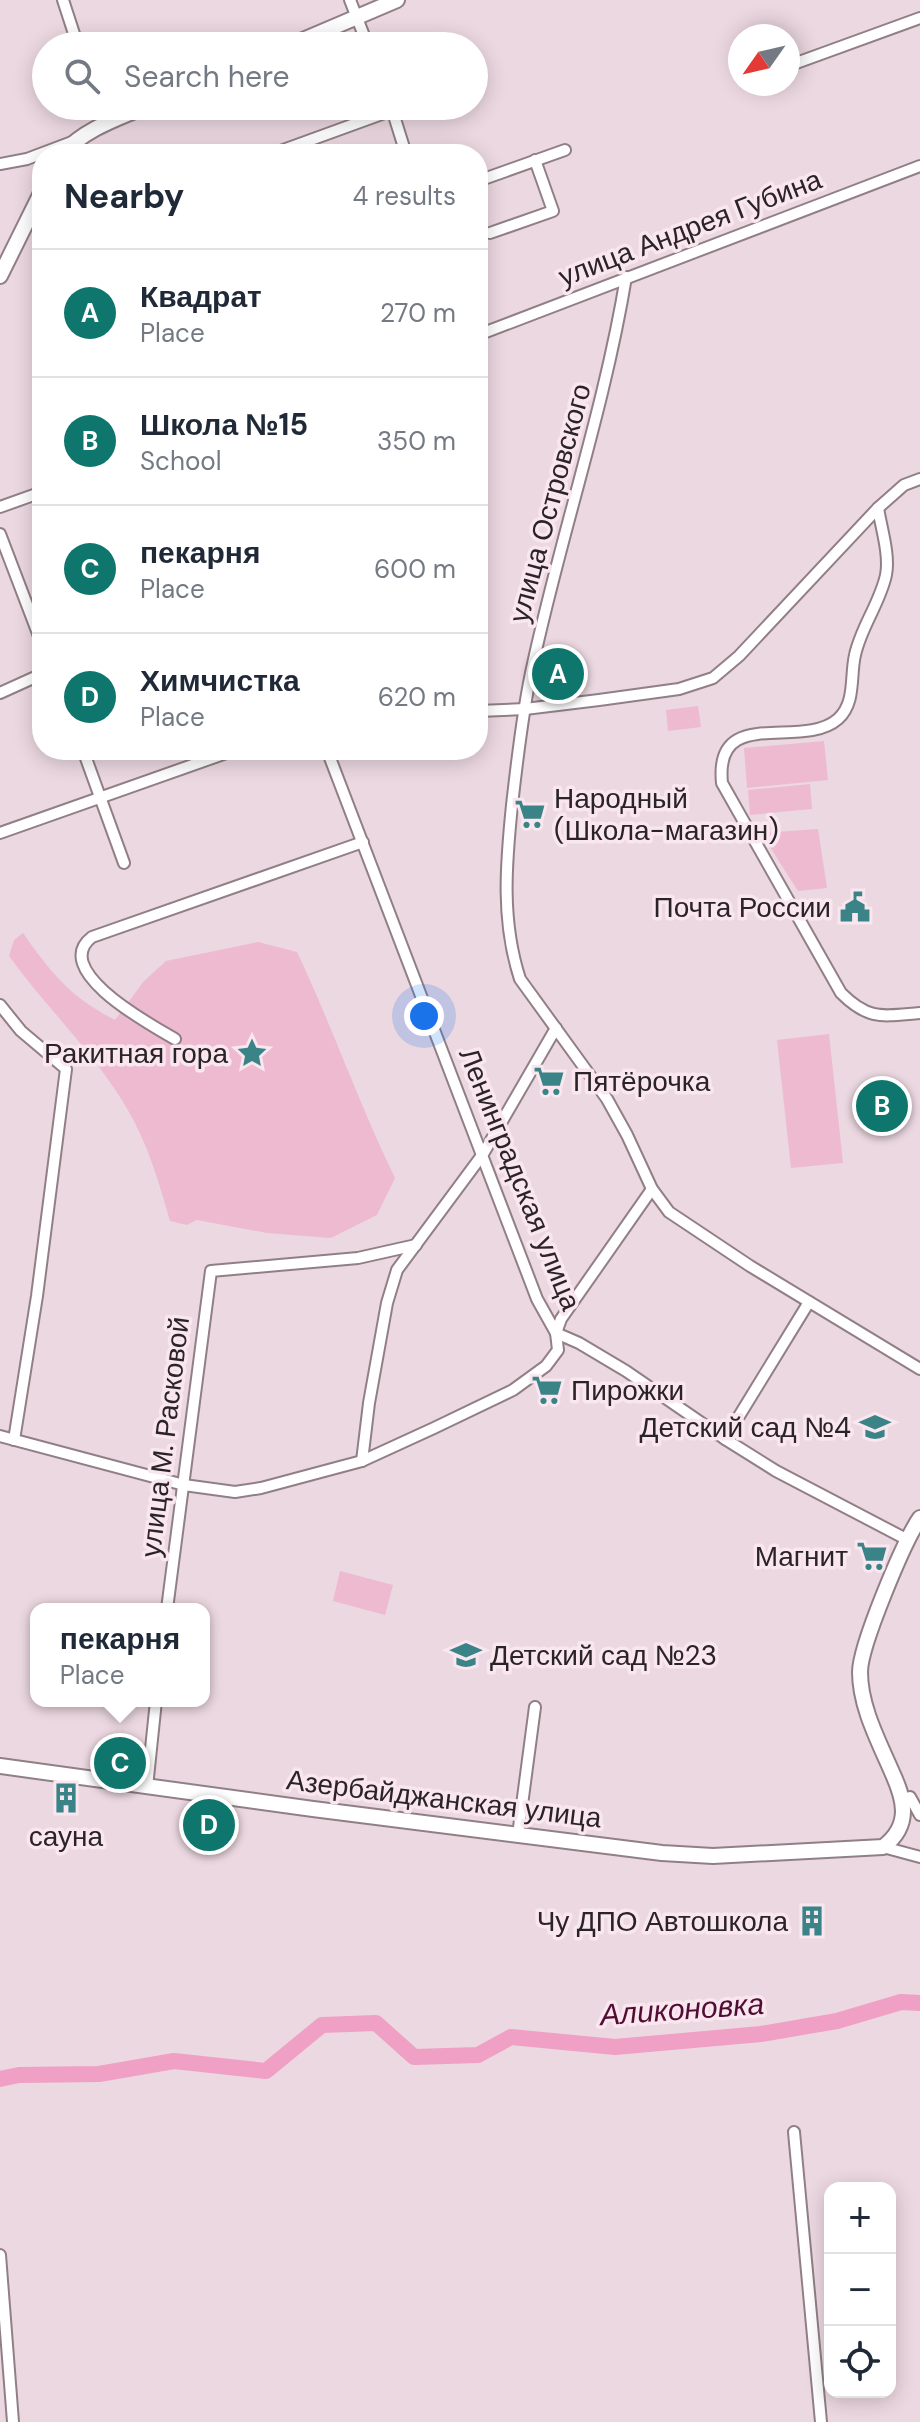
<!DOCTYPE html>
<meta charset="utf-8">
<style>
body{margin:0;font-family:"DM Sans",sans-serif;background:#f6f6f7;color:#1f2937}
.controls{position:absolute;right:24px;bottom:24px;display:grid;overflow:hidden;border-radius:16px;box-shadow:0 4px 20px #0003}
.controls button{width:72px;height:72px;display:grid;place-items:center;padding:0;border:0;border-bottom:2px solid #e0e1e3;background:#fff;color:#1f2937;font:40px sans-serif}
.compass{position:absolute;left:728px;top:24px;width:72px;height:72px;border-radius:50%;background:#fff;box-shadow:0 4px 20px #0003;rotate:236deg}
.you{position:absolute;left:424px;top:1016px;width:28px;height:28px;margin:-20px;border:6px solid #fff;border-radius:50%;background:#1a73e8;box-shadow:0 0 0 12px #1a73e833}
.badge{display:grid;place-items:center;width:52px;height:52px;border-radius:50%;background:#0f766e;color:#fff;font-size:26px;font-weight:700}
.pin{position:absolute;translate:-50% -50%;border:4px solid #fff;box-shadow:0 2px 8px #0006}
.popup{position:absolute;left:30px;top:1603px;width:180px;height:104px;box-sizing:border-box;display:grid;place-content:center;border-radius:16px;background:#fff;filter:drop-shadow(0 2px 6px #0005);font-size:26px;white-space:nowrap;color:#747a83}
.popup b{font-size:30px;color:#1f2937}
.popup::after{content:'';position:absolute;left:50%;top:100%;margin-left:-16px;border:16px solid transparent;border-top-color:#fff}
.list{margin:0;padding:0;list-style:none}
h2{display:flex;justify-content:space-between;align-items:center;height:104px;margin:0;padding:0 32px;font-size:34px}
h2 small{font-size:26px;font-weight:400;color:#747a83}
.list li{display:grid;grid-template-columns:52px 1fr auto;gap:24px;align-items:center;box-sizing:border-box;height:128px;padding:0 32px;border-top:2px solid #e0e1e3}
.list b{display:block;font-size:30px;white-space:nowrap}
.list p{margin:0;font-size:26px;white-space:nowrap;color:#747a83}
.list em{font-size:26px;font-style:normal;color:#747a83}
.icon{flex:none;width:44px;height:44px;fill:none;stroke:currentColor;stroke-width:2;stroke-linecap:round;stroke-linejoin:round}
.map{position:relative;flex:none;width:920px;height:2422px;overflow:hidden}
.search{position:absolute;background:#fff;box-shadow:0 4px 20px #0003;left:32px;top:32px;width:456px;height:88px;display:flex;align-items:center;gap:20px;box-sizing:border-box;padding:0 28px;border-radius:44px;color:#747a83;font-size:30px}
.panel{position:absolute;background:#fff;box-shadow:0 4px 20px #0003;left:32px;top:144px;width:456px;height:616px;border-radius:32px}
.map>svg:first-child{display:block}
</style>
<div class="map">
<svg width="920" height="2422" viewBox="0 0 920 2422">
<rect width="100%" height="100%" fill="#ecd8e1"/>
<!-- green -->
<g fill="#edbad0">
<path d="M698,706L701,727L668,731L666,710Z"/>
<path d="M824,741L828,780L747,788L744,748Z"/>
<path d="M810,784L812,809L750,815L748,790Z"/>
<path d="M818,829L827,888L798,891L761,833Z"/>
<path d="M23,933C52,974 69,996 115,1020L144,981L166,961L258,942L297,952C332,1026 359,1104 395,1178L377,1215L331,1238L267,1233L197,1220L187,1225L170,1221C159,1183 149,1147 129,1112C97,1055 47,1009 9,956L14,940Z"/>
<path d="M829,1034L843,1163L791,1168L777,1040Z"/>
<path d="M340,1571L393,1585L385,1615L333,1601Z"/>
</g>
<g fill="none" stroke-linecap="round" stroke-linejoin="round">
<!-- river -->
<path stroke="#efa0c4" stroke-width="16" d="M0,2079L19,2075L99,2074L174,2061L266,2071L322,2025L376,2023L414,2057L478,2055L511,2037L615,2047L761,2034L837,2021L901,2002L920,2003"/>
<!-- street casing -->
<g stroke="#917f87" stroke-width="14">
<g id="street">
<path d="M63,0L78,46"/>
<path d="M350,0L368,46"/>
<path d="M788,66L920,18"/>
<path d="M98,106L104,124"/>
<path d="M391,106L406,154"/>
<path d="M272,154L393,110"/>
<path d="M0,164L27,159L72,142"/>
<path d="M478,181L565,150"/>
<path d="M490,233L553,211L535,160"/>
<path d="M626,277C604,411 559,540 531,673C522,716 517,761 512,805C506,864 501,921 520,979L607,1099L627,1135L652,1189L669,1212L750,1266L920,1369"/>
<path d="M478,335L920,166"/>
<path d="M0,507L42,492"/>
<path d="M878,508C881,527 890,555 886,575C880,603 861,627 855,655C850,676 856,703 838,719C801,751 714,704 722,783L841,993C869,1021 883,1016 920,1013"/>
<path d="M0,534L42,644"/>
<path d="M0,693L42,674"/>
<path d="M478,711L525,709L599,700L679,689L713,678L739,656L878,508L904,485L920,479"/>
<path d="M83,750L124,863"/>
<path d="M327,750L537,1299L556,1333L579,1343L626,1371L725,1439L776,1471L908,1540"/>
<path d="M0,833L235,750"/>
<path d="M0,1005L21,1031L66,1069L37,1296L14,1440"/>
<path d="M175,1039C151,1025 49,970 92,937L363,842"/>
<path d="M0,1436L184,1485L235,1492L261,1488L362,1461L434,1428L513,1390L546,1366L558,1350L556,1333L561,1319L652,1189"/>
<path d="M725,1439L809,1302"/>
<path d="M362,1461L369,1403L387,1303L397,1270L483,1154L556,1028"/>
<path d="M167,1609L211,1271L358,1258L416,1245"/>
<path d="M147,1787L156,1701"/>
<path d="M902,1799L910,1797L920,1815"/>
<path d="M518,1835L535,1707"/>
<path d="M883,1847L920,1857"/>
<path d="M794,2132L821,2422"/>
<path d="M0,2255L13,2422"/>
</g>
</g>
<!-- secondary casing -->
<g stroke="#917f87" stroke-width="18">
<g id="secondary">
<path d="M289,46L397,0"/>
<path d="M62,154C85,129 116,119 147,106"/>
<path d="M0,276L42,191"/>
<path d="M0,1766L313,1809L662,1853L713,1856L883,1847C895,1838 903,1827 903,1811C903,1797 897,1783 891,1770C878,1740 860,1706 860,1672C860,1646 904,1541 920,1518"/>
</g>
</g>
<!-- street -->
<use href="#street" stroke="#fff" stroke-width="10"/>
<!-- secondary -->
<use href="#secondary" stroke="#fff" stroke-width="14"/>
</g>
<!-- icons -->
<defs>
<g id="supermarket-bare" transform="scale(2.4)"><path d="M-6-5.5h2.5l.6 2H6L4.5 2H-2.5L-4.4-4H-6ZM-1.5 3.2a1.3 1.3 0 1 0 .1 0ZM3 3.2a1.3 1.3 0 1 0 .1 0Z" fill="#3a8387" stroke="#f9e6ee" stroke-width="2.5" paint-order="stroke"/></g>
<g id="civic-bare" transform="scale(2.4)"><path d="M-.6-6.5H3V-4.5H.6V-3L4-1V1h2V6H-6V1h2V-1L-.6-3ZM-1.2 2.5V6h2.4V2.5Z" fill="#3a8387" stroke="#f9e6ee" stroke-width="2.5" paint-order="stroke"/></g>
<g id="sight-bare" transform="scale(2.4)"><path d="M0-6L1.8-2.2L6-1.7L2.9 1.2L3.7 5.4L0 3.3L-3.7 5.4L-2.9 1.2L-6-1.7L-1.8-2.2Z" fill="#3a8387" stroke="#f9e6ee" stroke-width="2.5" paint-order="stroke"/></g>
<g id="school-bare" transform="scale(2.4)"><path d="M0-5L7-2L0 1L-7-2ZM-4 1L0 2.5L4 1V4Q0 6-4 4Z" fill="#3a8387" stroke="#f9e6ee" stroke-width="2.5" paint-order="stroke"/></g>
<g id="building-bare" transform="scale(2.4)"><path d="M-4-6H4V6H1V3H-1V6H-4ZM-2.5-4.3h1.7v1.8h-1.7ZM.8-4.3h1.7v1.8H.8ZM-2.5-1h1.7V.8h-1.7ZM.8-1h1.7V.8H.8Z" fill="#3a8387" stroke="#f9e6ee" stroke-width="2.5" paint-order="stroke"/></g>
</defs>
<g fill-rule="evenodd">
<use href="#supermarket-bare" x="530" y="814"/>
<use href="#civic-bare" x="855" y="907"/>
<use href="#sight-bare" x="252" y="1053"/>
<use href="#supermarket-bare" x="549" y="1081"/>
<use href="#supermarket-bare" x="547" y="1390"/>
<use href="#school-bare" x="875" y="1427"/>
<use href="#supermarket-bare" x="872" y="1556"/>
<use href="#school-bare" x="466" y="1655"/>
<use href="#building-bare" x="66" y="1798"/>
<use href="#building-bare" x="812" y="1921"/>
</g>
<g text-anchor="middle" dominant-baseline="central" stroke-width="7" stroke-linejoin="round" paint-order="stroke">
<!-- street labels -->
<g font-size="28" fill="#2b2427" stroke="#f9e6ee">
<text transform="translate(690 228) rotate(-21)">улица Андрея Губина</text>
<text transform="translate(550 503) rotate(-75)">улица Островского</text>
<text transform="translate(520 1179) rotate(68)">Ленинградская улица</text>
<text transform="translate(165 1437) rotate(-83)">улица М. Расковой</text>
<text transform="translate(444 1799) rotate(7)">Азербайджанская улица</text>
</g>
<!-- poi labels -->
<g font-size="28" fill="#2b2427" stroke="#f9e6ee" text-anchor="end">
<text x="554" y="798" text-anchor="start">Народный<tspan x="554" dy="32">(Школа-магазин)</tspan></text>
<text x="831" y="907">Почта России</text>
<text x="228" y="1053">Ракитная гора</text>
<text x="573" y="1081" text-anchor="start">Пятёрочка</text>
<text x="571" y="1390" text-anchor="start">Пирожки</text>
<text x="851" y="1427">Детский сад №4</text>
<text x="848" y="1556">Магнит</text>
<text x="490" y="1655" text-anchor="start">Детский сад №23</text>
<text x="66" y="1836" text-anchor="middle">сауна</text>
<text x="788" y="1921">Чу ДПО Автошкола</text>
</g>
<!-- water labels -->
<g font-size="30" font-style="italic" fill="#510d34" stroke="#f9e6ee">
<text transform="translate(682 2009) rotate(-4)">Аликоновка</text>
</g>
</g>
</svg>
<div class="controls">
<button>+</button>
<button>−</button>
<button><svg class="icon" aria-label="locate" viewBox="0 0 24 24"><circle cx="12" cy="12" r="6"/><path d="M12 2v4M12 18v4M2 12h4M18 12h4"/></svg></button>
</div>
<svg class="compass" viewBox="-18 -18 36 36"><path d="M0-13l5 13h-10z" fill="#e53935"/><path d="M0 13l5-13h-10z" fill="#747a83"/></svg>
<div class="you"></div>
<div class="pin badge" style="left:558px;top:674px">A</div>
<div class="pin badge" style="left:882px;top:1106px">B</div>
<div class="pin badge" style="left:120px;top:1763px">C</div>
<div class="popup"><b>пекарня</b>Place</div>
<div class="pin badge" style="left:209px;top:1825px">D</div>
<div class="search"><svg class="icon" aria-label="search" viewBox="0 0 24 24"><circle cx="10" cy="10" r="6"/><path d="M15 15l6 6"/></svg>Search here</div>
<section class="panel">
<h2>Nearby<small>4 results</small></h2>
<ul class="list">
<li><span class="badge">A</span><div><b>Квадрат</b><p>Place</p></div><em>270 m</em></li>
<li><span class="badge">B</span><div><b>Школа №15</b><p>School</p></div><em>350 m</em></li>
<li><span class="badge">C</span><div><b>пекарня</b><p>Place</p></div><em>600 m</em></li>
<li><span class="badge">D</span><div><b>Химчистка</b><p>Place</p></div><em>620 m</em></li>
</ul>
</section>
</div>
